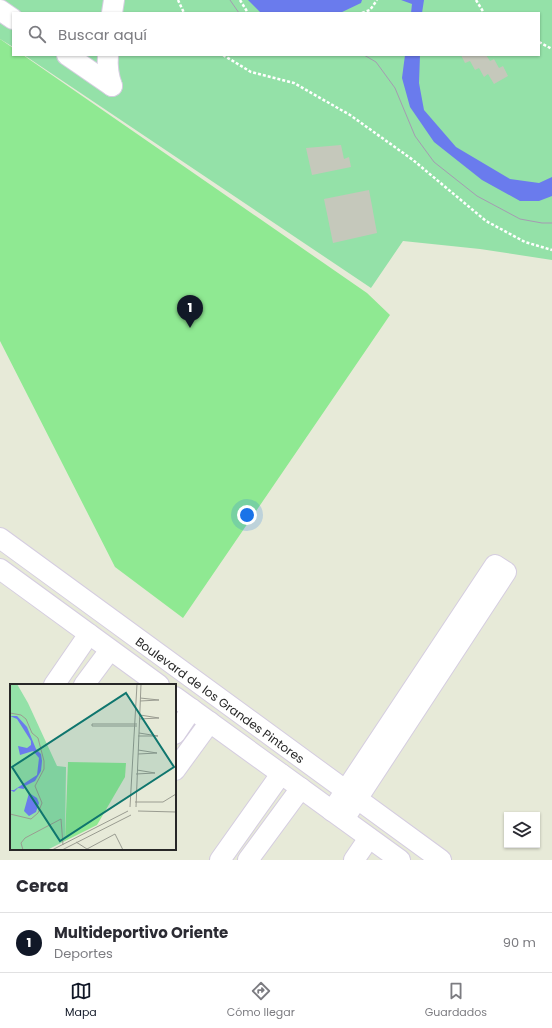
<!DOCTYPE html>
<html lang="es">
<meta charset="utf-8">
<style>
body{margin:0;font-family:Poppins,sans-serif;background:#f7f7f7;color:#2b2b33}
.controls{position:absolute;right:12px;bottom:12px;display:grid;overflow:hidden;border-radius:0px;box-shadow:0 1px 3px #0004}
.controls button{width:36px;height:36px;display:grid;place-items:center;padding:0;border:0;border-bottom:1px solid #e1e1e2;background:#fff;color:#2b2b33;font:20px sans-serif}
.you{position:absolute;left:247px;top:515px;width:14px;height:14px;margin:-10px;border:3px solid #fff;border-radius:50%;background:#1a73e8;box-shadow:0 0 0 6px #1a73e833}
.badge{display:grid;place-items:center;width:26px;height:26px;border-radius:50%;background:#111827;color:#fff;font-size:13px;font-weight:700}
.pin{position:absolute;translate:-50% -33px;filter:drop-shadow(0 1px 2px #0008)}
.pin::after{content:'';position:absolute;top:21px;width:14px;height:12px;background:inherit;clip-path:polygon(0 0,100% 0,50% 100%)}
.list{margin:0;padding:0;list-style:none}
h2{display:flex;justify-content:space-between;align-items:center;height:52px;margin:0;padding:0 16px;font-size:17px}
h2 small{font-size:13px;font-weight:400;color:#7c7c81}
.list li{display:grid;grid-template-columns:26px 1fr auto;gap:12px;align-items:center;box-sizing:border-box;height:60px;padding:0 16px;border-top:1px solid #e1e1e2}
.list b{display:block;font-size:15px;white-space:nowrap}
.list p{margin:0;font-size:13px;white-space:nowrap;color:#7c7c81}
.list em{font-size:13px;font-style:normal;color:#7c7c81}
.icon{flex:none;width:22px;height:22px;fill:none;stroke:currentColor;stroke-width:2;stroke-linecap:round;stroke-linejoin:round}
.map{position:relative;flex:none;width:552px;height:860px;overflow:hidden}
.search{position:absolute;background:#fff;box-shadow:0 1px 3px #0004;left:12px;right:12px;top:12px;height:44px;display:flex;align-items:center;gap:10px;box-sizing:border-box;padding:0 14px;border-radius:0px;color:#7c7c81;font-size:15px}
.sheet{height:112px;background:#fff}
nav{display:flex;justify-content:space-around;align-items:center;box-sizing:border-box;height:56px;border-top:1px solid #e1e1e2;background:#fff;font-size:11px;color:#7c7c81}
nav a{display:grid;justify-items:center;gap:2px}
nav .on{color:#111827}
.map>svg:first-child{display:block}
</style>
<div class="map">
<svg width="552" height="860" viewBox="0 0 552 860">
<rect width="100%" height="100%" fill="#e7ead8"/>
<!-- green -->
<path fill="#94e1a8" d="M0,0H552V260L480,249L403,241L371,288L24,55H539V13H13V47L0,39Z"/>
<!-- pitch -->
<path fill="#8fe992" d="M0,39L13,48V55H23L367,293L390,315L183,618L115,567L0,341Z"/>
<!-- water -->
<g fill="#6a7bed">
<path d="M248,0H362L361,3L340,13H261Z"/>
<path d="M401,0H424L422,13H411L412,4Z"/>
<path d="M405,55H420L419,83L424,110L456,147L510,179L539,183L552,177V196L539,201H520L482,180L434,142L410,107L402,78Z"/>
</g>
<!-- building -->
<g fill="#c5c8bb">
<path d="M461,55H486L490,61L494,59L499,68L503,66L508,76L494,84L488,74L484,77L479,68L475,70L470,61L465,63Z"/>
<path d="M341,145L344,159L349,157L351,167L312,175L306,148Z"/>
<path d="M369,190L377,233L333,243L324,199Z"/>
</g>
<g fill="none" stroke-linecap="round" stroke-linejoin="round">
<!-- minor casing -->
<g stroke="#d5cde0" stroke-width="22">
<g id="minor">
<path d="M0,10L13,19"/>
<path d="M112,13L114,0"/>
<path d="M67,55L112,86"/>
<path d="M108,55C107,66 108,75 112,86"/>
<path d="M0,538L441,860"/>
<path d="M0,569L159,685"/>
<path d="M54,685L89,634"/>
<path d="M84,685L110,650"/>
<path d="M175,697L400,860"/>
<path d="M175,734L192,709"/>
<path d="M175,770L210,722"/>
<path d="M332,811L495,565L506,572L344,819"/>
<path d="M220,860L281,774"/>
<path d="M248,860L301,788"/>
<path d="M354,860L369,838"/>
</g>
</g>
<!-- path -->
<g stroke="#fff" stroke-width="2.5" stroke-dasharray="3 2" stroke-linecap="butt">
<path d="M178,0L184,13"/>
<path d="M240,0L248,13"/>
<path d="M476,0L484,13"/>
<path d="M362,13L370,10L377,0"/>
<path d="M539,42L552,49"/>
<path d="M223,55L251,72L294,83L350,115L413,160L486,221L525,242L552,250"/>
</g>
<!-- minor -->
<use href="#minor" stroke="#fff" stroke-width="20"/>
<!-- tram -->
<g stroke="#a59bb2" stroke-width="1">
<path d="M230,0L239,13"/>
<path d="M364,55L376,62L395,88L415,136L434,162L477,196L520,219L542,223H552"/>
</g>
</g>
<g text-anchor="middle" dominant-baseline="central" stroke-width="3.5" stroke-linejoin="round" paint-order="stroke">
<!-- street labels -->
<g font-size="12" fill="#272727" stroke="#fff">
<text transform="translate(220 700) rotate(36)">Boulevard de los Grandes Pintores</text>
</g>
</g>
<!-- overview -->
<g transform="translate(10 684)">
<rect width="166" height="166" fill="#e7ead8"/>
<path d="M0,0H7L18,19L47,82L56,83L55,157L37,166H0Z" fill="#94e1a8"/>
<path d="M58,78L116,79L115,93L87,141L55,157Z" fill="#8fe992"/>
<path d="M0,32H7L17,43L26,65L31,70L32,77L31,87L25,97L15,102L14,105L8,104L4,108L0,106H4L27,91L29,74L23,67L10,71L8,62L17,64L21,61V57L7,35ZM19,109L27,114L29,119L26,128L19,132L14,127Z" fill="#6a7bed"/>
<path fill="none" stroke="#9a9c91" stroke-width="1" d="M130,14L149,16M130,17L149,16M0,29L11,31L16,35L22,49L28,54L34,77V85L25,102L32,119L28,129L21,135L0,130M130,31L149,34M129,35L149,34M127,40H82V42H127M129,49L148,52M128,52H148M128,66L147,69M128,70L147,69M127,86L145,89M126,90L145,89M125,118H153L166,110M120,123L127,0M126,123L131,0M128,127L166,128M51,135L53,161M66,158L77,165M77,165L105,150L113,166M13,166L11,159L15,154L51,135M42,166L118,127M52,166L121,131"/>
<path fill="#0f766e" fill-opacity="0.15" stroke="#0f766e" stroke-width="2" d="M116,9L164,83L50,157L2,83Z"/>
<rect width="166" height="166" fill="none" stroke="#272727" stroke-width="2"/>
</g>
</svg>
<div class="controls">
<button><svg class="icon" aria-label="layers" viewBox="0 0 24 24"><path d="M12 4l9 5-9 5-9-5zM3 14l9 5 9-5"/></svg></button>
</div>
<div class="you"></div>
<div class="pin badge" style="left:190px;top:328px">1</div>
<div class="search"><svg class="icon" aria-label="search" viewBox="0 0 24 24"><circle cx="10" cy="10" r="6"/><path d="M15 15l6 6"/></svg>Buscar aquí</div>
</div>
<section class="sheet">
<h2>Cerca<small></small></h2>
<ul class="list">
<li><span class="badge">1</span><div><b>Multideportivo Oriente</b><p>Deportes</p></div><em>90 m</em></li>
</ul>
</section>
<nav>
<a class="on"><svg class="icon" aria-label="map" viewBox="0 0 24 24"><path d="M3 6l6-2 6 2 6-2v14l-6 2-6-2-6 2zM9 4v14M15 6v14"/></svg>Mapa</a>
<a><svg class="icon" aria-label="directions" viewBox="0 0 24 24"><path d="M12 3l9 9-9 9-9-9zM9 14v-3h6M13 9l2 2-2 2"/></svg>Cómo llegar</a>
<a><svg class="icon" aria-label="saved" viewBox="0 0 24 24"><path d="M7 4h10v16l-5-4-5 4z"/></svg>Guardados</a>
</nav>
